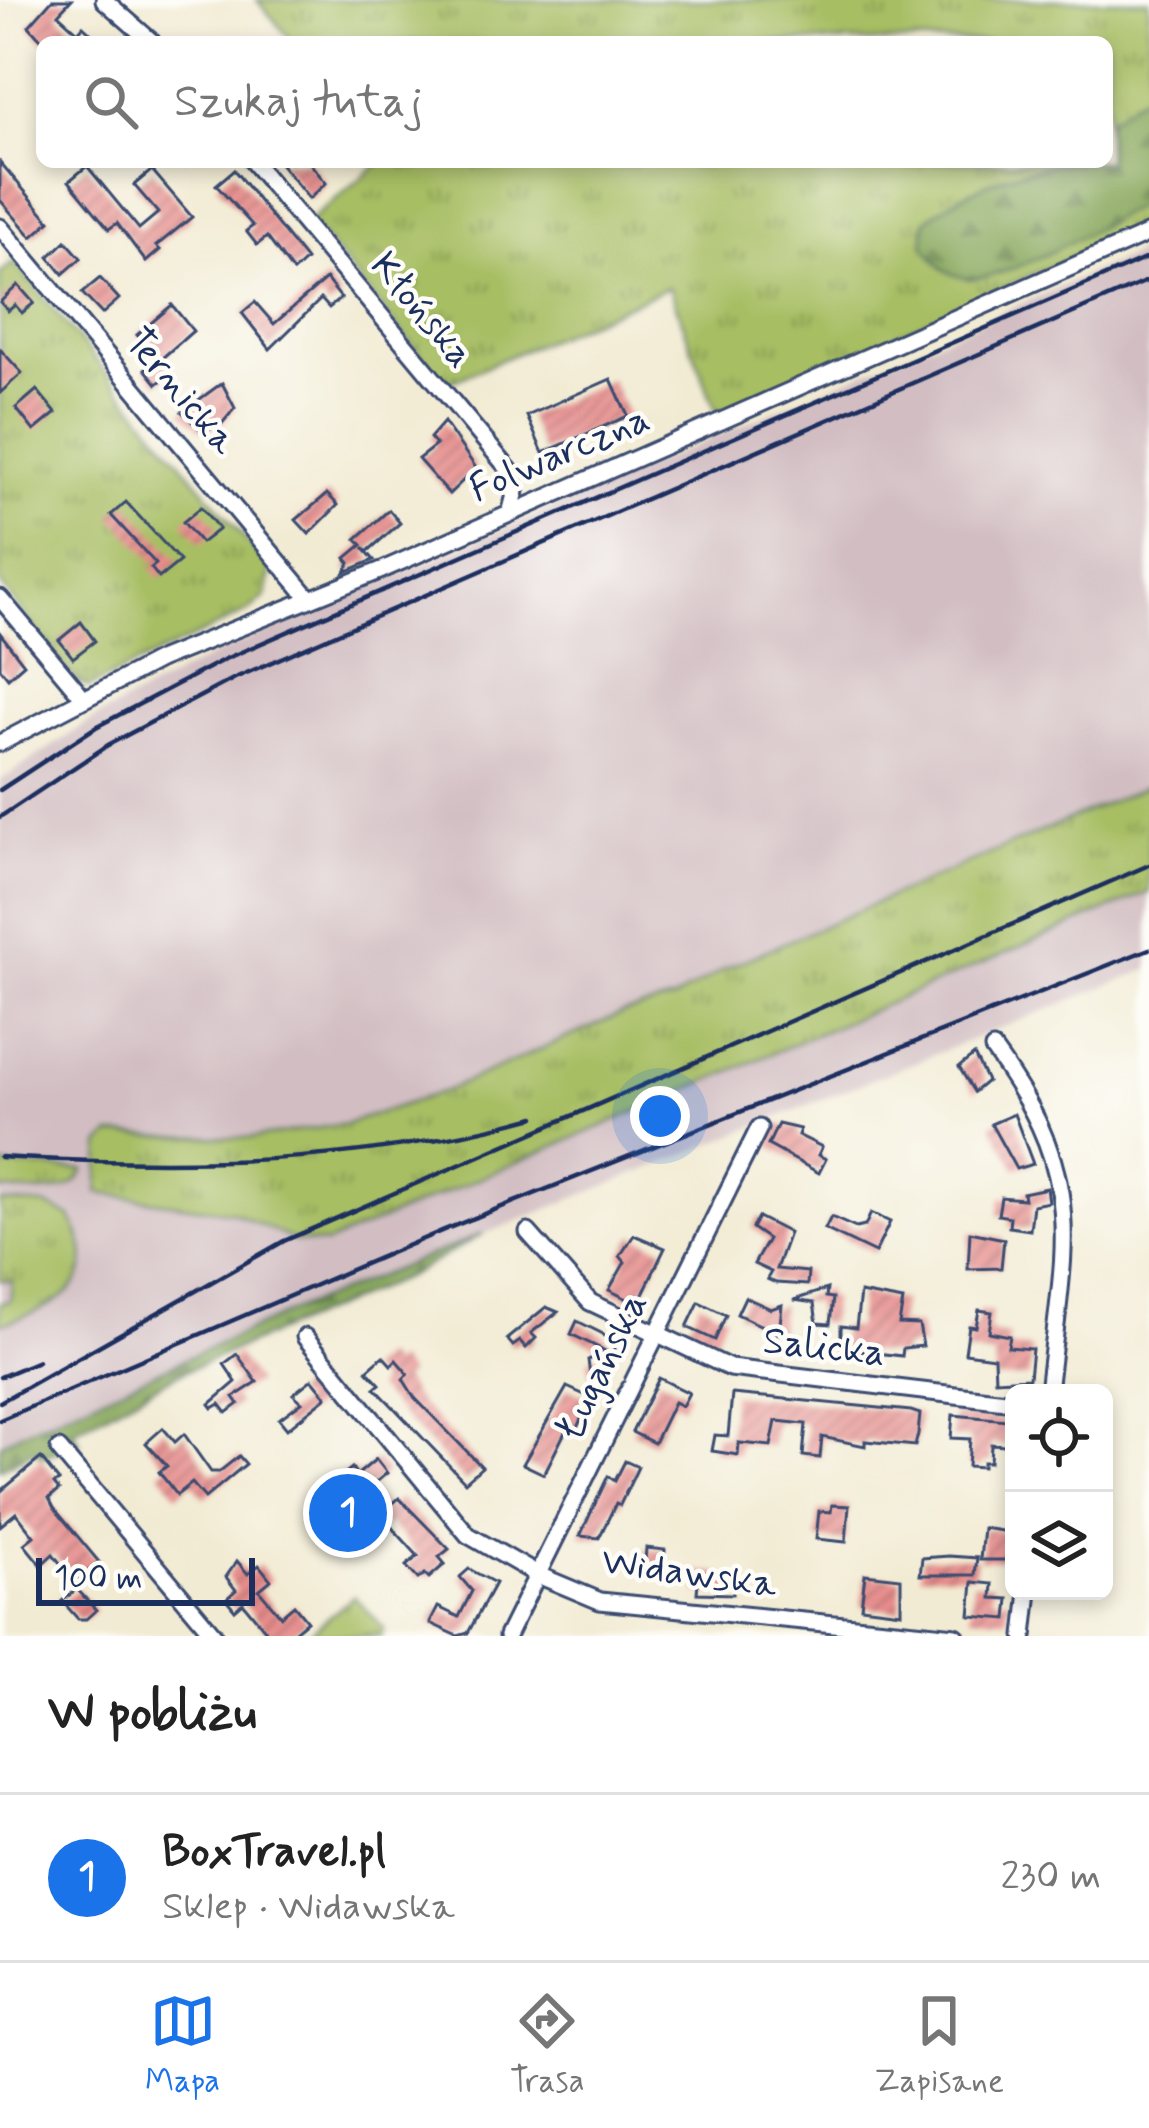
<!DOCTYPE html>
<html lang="pl">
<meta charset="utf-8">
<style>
body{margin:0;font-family:Mynerve,sans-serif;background:#f2f2f2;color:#222}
.controls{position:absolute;right:36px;bottom:36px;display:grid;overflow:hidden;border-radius:18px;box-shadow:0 6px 18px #0003}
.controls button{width:108px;height:108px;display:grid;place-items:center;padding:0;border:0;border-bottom:3px solid #e0e0e0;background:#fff;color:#222;font:60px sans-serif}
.scale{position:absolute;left:36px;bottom:30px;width:219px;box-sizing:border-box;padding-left:12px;border:6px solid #1b2f5e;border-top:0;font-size:33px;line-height:42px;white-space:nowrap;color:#1b2f5e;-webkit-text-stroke:9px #fdfcf7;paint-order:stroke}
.you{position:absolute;left:660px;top:1116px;width:42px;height:42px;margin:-30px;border:9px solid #fff;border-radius:50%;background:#1a73e8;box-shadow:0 0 0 18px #1a73e833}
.badge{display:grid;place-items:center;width:78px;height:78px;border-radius:50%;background:#1a73e8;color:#fff;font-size:39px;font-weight:700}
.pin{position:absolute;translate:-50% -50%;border:6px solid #fff;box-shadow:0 3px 12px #0006}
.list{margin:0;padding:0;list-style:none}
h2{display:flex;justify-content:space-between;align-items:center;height:156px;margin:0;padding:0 48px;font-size:51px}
h2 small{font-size:39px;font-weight:400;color:#767676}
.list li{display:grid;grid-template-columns:78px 1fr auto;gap:36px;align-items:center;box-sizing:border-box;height:168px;padding:0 48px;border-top:3px solid #e0e0e0}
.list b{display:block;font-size:45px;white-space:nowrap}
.list p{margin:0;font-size:39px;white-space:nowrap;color:#767676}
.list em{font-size:39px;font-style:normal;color:#767676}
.icon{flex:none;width:66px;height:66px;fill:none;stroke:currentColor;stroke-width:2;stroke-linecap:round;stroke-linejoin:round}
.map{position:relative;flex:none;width:1149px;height:1636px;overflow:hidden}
.search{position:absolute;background:#fff;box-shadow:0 6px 18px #0003;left:36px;right:36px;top:36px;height:132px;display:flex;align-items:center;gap:30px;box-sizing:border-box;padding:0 42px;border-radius:18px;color:#767676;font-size:45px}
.sheet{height:324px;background:#fff}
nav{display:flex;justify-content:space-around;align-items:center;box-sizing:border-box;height:168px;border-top:3px solid #e0e0e0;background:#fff;font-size:33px;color:#767676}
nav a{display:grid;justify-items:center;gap:6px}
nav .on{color:#1a73e8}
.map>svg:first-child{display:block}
</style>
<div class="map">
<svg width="1149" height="1636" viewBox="0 0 1149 1636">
<defs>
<pattern id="grass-tufts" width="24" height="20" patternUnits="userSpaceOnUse" patternTransform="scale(3)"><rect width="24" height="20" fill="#a7be63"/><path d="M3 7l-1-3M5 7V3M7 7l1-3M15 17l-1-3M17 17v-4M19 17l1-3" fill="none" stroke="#879b55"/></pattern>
<pattern id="forest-firs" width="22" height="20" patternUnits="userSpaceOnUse" patternTransform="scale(3)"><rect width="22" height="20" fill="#85a559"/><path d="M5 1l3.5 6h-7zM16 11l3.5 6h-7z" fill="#6c874d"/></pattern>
<pattern id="building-hatch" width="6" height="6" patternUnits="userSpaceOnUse" patternTransform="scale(3)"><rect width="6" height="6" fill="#e68c8b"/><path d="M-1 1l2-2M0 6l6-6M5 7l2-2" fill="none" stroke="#ba7375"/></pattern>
</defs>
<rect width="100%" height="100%" fill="#fdfcf7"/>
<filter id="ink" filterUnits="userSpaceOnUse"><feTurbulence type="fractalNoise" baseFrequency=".00833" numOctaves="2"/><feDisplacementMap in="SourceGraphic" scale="24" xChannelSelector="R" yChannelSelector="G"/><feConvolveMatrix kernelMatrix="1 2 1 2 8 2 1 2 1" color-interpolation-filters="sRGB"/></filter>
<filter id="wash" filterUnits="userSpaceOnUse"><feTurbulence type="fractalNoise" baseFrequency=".004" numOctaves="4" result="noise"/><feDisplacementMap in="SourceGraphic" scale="48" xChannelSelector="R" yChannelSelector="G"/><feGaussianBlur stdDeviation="2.7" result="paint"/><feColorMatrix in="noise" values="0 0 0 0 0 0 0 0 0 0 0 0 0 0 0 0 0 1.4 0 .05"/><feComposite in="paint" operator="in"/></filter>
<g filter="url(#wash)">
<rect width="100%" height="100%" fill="#f2ebd3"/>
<!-- railway -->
<path fill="#d2bec2" d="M1149,248V969L292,1311L0,1444V781L92,720L216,654Z"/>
<!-- grass -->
<g fill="url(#grass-tufts)" stroke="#617660" stroke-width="3">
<path d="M257,0H1149V223L717,414L669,287L445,384L309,221L381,162H1107V42H293Z"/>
<path d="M14,262L271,570L266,596L249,611L89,687L77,682L0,584V274Z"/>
<path d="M1149,785V892L326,1244L295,1241L232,1212L98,1193L101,1145L111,1135L254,1138L346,1124L445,1091L624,1013L673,1000L726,968Z"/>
<path d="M0,1166L84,1170C71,1201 29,1190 0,1190Z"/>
<path d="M0,1202L44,1205L69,1216C112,1283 53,1309 0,1324V1303L10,1301L12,1281L0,1280Z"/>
<path d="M354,1596L384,1629L381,1636H306Z"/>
</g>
<!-- forest -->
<g fill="url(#forest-firs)" stroke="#506a5c" stroke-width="3">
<path d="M1149,91V200C1110,219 1005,285 965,278C943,274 934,261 923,244L926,220C984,176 1035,162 1107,162V120Z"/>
<path d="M483,1234L409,1276L176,1375L73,1431L80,1442L42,1457L35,1450L0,1469V1444L24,1431L292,1311Z"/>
</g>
<g id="blocks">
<!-- building -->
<g fill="url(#building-hatch)">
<path d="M52,0H71L58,14L78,32L83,26L93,35L89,42H44L37,35L29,26Z"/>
<path d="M0,162L50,221L32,237L0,200Z"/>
<path d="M279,162H309L326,183L309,199Z"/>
<path d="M87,166L139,229L158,213L134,185L152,170L192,217L156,246L160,250L146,262L117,223L109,229L69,181Z"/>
<path d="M234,170L306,260L293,272L267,237L257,245L246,231L253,226L216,185Z"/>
<path d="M66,241L81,258L63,274L49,257Z"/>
<path d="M100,278L119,299L102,314L82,293Z"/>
<path d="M326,279L341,298L329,308L321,299L270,349L242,313L255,302L274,324Z"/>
<path d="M18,285L34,303L22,313L15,305L8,311L0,302Z"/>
<path d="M172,305L193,331L161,359L172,372L157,384L145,369L158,358L137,335Z"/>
<path d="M0,349L22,373L0,393Z"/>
<path d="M611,379L628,416L543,453L527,416Z"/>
<path d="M222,383L235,408L220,426L201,430L182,412Z"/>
<path d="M37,390L56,413L34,431L16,408Z"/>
<path d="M444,422L476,468L449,494L418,459L436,445L430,438Z"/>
<path d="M327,494L338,505L309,534L296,520Z"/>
<path d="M126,502L180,561L159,578L151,568L156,564L111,515Z"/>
<path d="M201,507L219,529L201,543L183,522Z"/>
<path d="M389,510L400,523L367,552L363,547L374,560L345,572L350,563L346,558L362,545L356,539Z"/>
<path d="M81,622L95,641L73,658L59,640Z"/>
<path d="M0,633L24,664L8,678L0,668Z"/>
<path d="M974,1055L987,1081L974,1092L959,1067Z"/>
<path d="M1014,1114L1033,1164L1016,1169L991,1124Z"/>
<path d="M778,1124L800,1129L798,1135L822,1147L818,1155L826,1159L819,1173L768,1145Z"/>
<path d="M1047,1188L1049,1202L1033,1205L1030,1230L1009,1227L1010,1217L998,1215L1001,1197L1024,1199L1023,1193Z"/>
<path d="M871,1213L890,1222L875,1253L825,1229L831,1217L856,1228L865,1226Z"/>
<path d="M758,1217L789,1233L776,1269L808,1272L807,1285L776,1283L767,1279L771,1272L754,1264L768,1239L752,1228Z"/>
<path d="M970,1232L1004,1239L1001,1268L968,1269Z"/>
<path d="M634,1235L665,1248L638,1304L609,1290L625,1262L620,1256Z"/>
<path d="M827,1289L826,1297L833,1298L830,1324L817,1323L814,1303L794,1300Z"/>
<path d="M860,1293L903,1301L899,1324L919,1325L923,1346L903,1348L902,1356L859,1351L858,1358L841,1356V1326L856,1328Z"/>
<path d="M745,1297L771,1309L782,1305L779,1334L737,1314Z"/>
<path d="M699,1302L726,1315L715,1340L687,1327Z"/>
<path d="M546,1307L558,1312L531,1333L536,1338L526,1348L520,1341L513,1346L507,1339Z"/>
<path d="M979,1310L992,1312L989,1332L1010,1336L1008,1347L1032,1349L1029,1378L995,1380L994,1357L965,1353L969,1326L976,1327Z"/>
<path d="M577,1321L603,1334L615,1349L616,1356L590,1376L588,1360L607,1352L571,1334Z"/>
<path d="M237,1354L257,1382L234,1397L239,1404L227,1413L220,1404L213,1408L210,1404L236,1382L224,1364Z"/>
<path d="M383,1356L391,1365L396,1360L408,1374L403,1379L415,1398L482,1467L465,1482L375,1388L380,1384L367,1370Z"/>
<path d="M659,1378L689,1393L682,1406L674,1402L654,1443L632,1432Z"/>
<path d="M312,1379L327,1397L287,1429L279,1419L302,1402L293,1394Z"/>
<path d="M567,1387L591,1398L575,1432L567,1428L544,1474L523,1464Z"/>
<path d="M732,1394L911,1411L920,1414L918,1434L915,1446L865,1441V1446L822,1437L820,1458L803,1456L806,1424L776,1421L771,1446L739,1443L738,1455L712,1451L715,1435L728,1436Z"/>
<path d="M953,1415L1008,1420L1005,1445L991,1444L990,1462H983V1467L968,1466L970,1439L951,1438Z"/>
<path d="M163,1428L175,1442L184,1434L211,1472H219L239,1456L246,1464L205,1498L192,1483L177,1495L159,1472L167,1466L146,1443Z"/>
<path d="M41,1458L59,1481L54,1484L59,1490L49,1498L54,1508L99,1562L75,1582L53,1554L41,1565L24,1544L34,1536L16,1513L0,1526V1492Z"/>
<path d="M376,1459L387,1473L369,1488L386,1509L399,1498L449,1549L439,1557L445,1564L429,1578L425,1574L418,1579L406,1566L418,1556L389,1524L376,1532L369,1525L362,1531L324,1490L352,1468L357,1475Z"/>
<path d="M625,1461L638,1467L620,1505L616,1503L599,1538L580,1536L608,1476L615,1481Z"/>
<path d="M832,1505L849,1506L846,1542L816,1539L819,1511L831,1512Z"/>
<path d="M983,1528L1014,1533L1011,1560H980Z"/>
<path d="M646,1548L665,1550L663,1576L644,1575Z"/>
<path d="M949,1556L977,1558L975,1575H920L922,1558Z"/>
<path d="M237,1561L248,1574L259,1565L271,1580L259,1590L281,1616L294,1605L307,1621L289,1636H270L243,1603L235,1610L226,1599L236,1590L226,1577Z"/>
<path d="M469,1569L495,1583L468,1633L458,1636L430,1623L438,1607L459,1617L472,1591L460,1577Z"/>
<path d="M699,1571L724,1574L723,1580L734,1581L733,1594L697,1593Z"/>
<path d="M865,1574L901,1578V1612L861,1607Z"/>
<path d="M973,1582L993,1584L992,1598L1009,1599L1007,1619L970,1616Z"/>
<path d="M77,1589L96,1610L86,1619H78L62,1601Z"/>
</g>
</g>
</g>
<g filter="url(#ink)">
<use href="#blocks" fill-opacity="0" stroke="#3b4b70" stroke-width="3"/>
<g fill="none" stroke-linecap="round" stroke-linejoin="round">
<!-- street casing -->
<g stroke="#3b4b70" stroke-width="21">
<g id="street">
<path d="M104,0L152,42"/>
<path d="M253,162L511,472L516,491L511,510"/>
<path d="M0,227L310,599"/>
<path d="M0,598L82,696"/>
<path d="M0,743L159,660L382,570L1149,233"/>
<path d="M993,1049C1089,1180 1064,1242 1048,1393"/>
<path d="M528,1232L590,1302L730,1368L1014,1402"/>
<path d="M305,1337L468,1535L538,1575L600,1601L956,1636"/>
<path d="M59,1449L215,1636"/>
<path d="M507,1636L759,1128"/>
<path d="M1024,1636L1029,1591"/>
</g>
</g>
<!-- street -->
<use href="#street" stroke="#fff" stroke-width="15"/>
<!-- rail -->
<g stroke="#1b2f5e" stroke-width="4.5">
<path d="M0,790L96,727L225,659L1149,257"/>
<path d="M0,817L108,745L235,678L1149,280"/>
<path d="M0,1157C183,1167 358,1166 535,1117"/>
<path d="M0,1377L38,1361"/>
<path d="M0,1402L284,1241L1149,865"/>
<path d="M0,1420L444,1230L1149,949"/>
</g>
</g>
</g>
<g text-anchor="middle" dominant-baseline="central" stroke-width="9" stroke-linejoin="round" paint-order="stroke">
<!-- street labels -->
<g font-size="39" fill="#1b2f5e" stroke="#fdfcf7">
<text transform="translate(421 311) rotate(50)">Kłońska</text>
<text transform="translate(180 392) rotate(50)">Ternicka</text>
<text transform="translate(560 455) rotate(-23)">Folwarczna</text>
<text transform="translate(824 1348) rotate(6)">Salicka</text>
<text transform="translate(603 1367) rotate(-64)">Ługańska</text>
<text transform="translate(689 1574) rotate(8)">Widawska</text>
</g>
</g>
</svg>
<div class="controls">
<button><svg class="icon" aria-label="locate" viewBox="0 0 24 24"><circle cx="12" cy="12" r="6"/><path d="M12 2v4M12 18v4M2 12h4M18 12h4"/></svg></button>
<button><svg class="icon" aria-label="layers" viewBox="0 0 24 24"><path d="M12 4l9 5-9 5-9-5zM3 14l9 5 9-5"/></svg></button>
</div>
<div class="scale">100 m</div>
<div class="you"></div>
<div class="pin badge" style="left:348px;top:1513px">1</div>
<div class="search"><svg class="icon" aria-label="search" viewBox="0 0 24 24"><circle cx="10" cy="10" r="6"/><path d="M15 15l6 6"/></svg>Szukaj tutaj</div>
</div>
<section class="sheet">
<h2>W pobliżu<small></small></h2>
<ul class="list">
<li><span class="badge">1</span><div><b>BoxTravel.pl</b><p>Sklep · Widawska</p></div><em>230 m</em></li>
</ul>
</section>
<nav>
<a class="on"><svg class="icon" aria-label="map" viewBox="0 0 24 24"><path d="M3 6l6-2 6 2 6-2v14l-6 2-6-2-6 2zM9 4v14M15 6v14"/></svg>Mapa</a>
<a><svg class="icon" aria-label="directions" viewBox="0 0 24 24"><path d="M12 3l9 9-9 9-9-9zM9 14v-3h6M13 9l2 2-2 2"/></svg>Trasa</a>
<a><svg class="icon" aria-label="saved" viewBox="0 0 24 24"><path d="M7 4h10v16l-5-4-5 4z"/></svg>Zapisane</a>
</nav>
